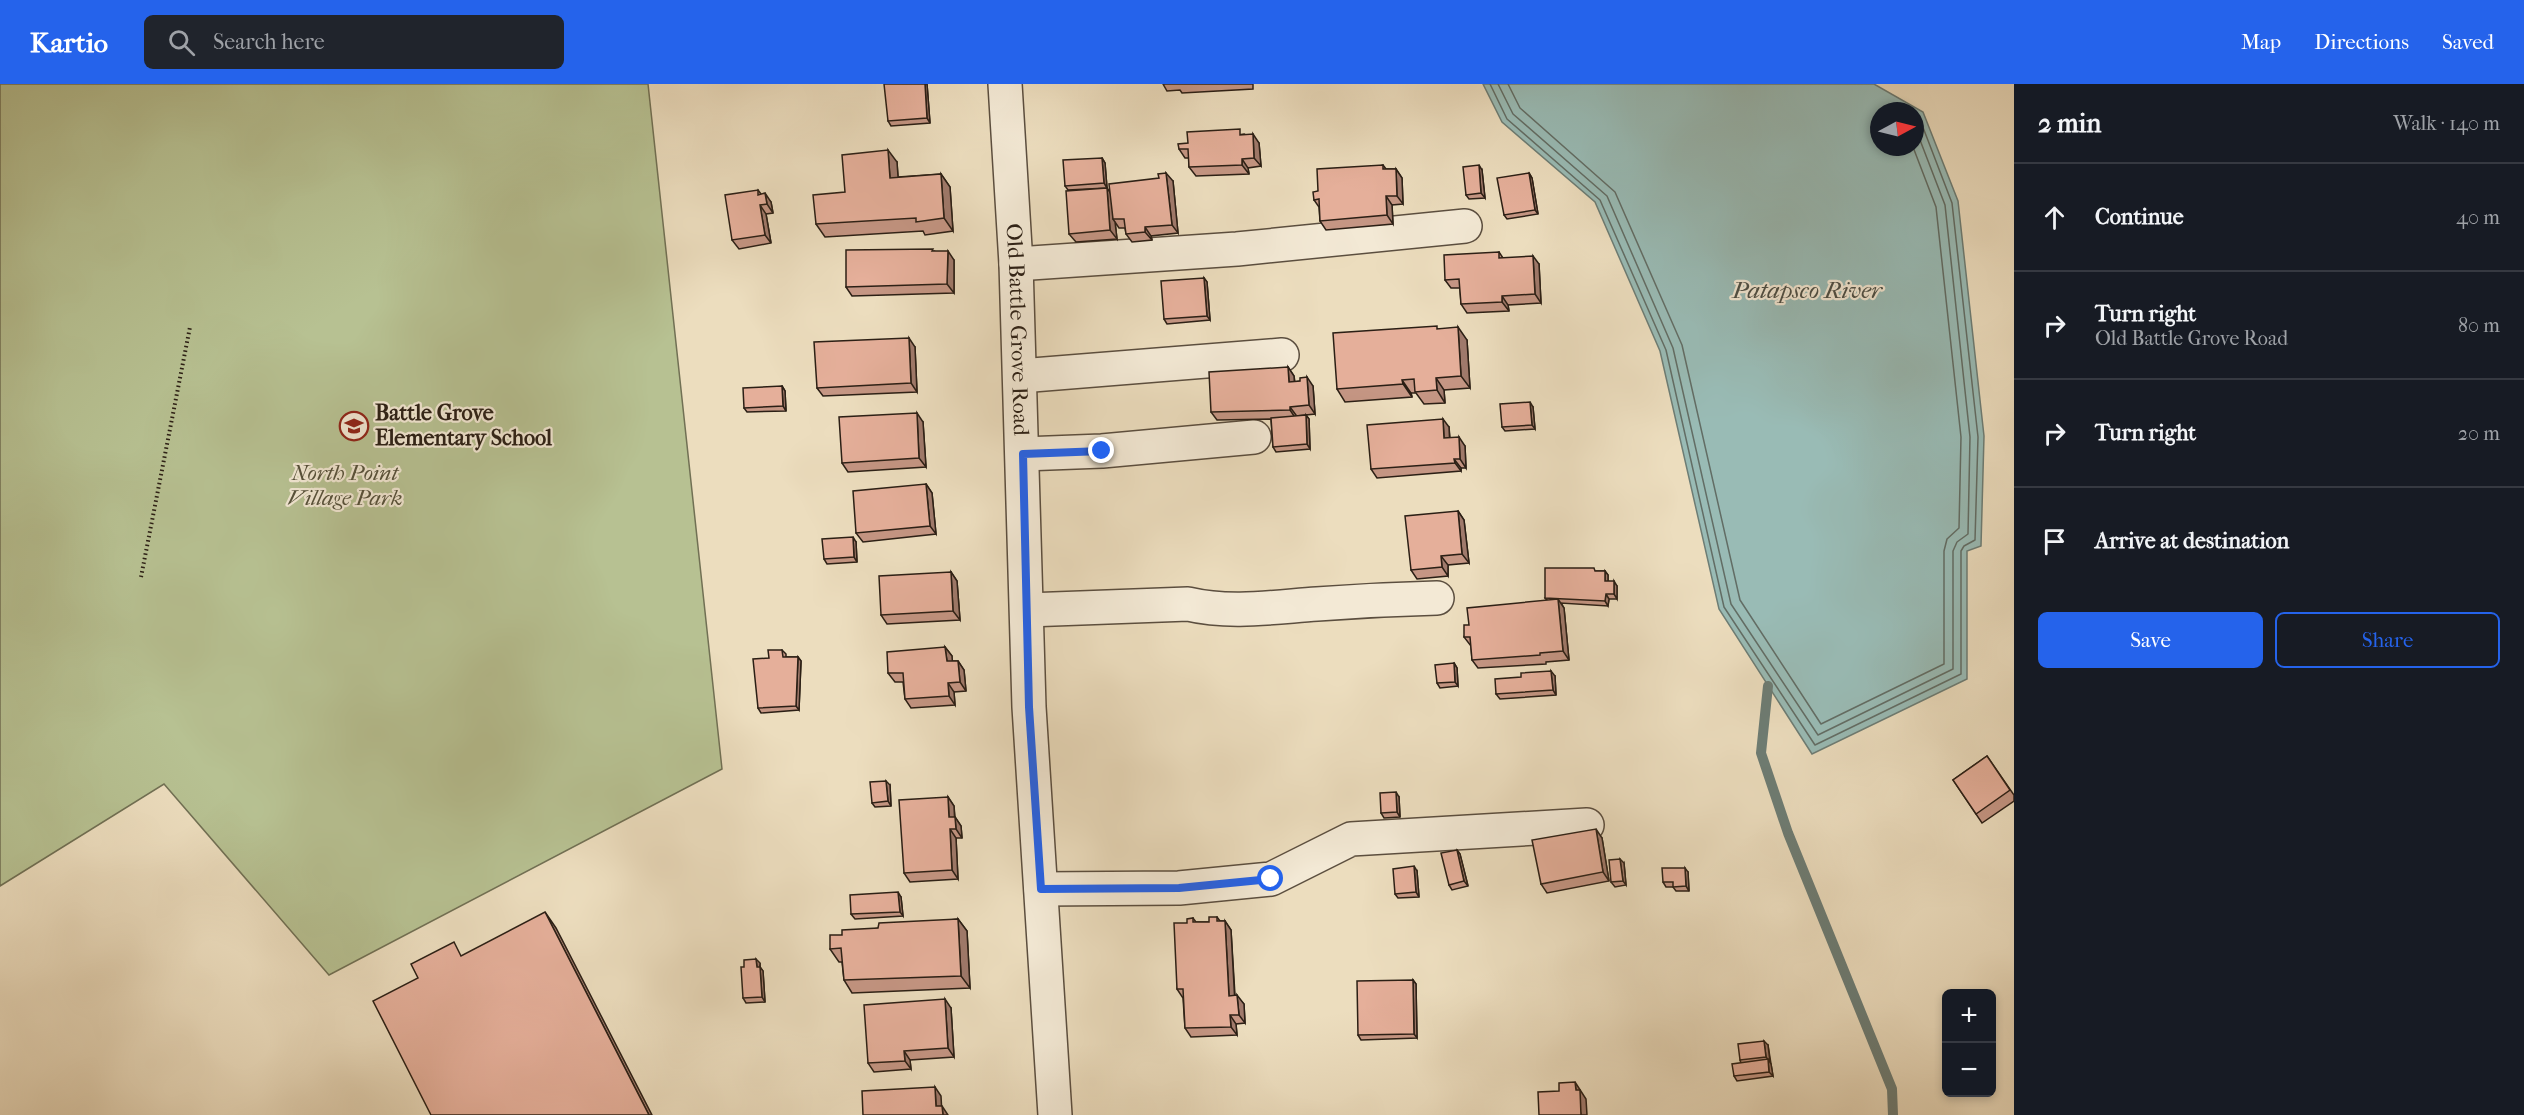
<!DOCTYPE html>
<meta charset="utf-8">
<style>
body{margin:0;font-family:"IM FELL French Canon",serif;background:#20242c;color:#f1f3f6}
.controls{position:absolute;right:18px;bottom:18px;display:grid;overflow:hidden;border-radius:9px;box-shadow:0 3px 9px #0003}
.controls button{width:54px;height:54px;display:grid;place-items:center;padding:0;border:0;border-bottom:2px solid #363941;background:#171b24;color:#f1f3f6;font:30px sans-serif}
.compass{position:absolute;left:1870px;top:18px;width:54px;height:54px;border-radius:50%;background:#171b24;box-shadow:0 3px 9px #0003;rotate:83deg}
.stop{position:absolute;width:18px;height:18px;margin:-14px;border:4px solid #2563eb;border-radius:50%;background:#fff}
.stop.end{background:#2563eb;border-color:#fff;box-shadow:0 2px 6px #0008}
.list{margin:0;padding:0;list-style:none}
h2{display:flex;justify-content:space-between;align-items:center;height:78px;margin:0;padding:0 24px;font-size:26px}
h2 small{font-size:20px;font-weight:400;color:#9ea1a6}
.list li{display:grid;grid-template-columns:39px 1fr auto;gap:18px;align-items:center;box-sizing:border-box;height:108px;padding:0 24px;border-top:2px solid #363941}
.list b{display:block;font-size:22px;white-space:nowrap}
.list p{margin:0;font-size:20px;white-space:nowrap;color:#9ea1a6}
.list em{font-size:20px;font-style:normal;color:#9ea1a6}
.actions{display:flex;gap:12px;padding:18px 24px}
.actions a{flex:1;padding:14px 0;border:2px solid #2563eb;border-radius:9px;text-align:center;font-size:21px;color:#2563eb}
.actions .main{background:#2563eb;color:#fff}
.icon{flex:none;width:33px;height:33px;fill:none;stroke:currentColor;stroke-width:2;stroke-linecap:round;stroke-linejoin:round}
.map{position:relative;flex:none;width:2014px;height:1031px;overflow:hidden}
header{display:flex;align-items:center;gap:36px;box-sizing:border-box;height:84px;padding:0 30px;background:#2563eb;color:#fff}
header strong{font-size:28px}
nav{display:flex;gap:33px;margin-inline-start:auto;font-size:21px}
.search{width:420px;height:54px;background:#20242c;display:flex;align-items:center;gap:15px;box-sizing:border-box;padding:0 21px;border-radius:9px;color:#9ea1a6;font-size:22px}
main{display:flex}
aside{flex:1;background:#171b24}
.map>svg:first-child{display:block}
</style>
<header>
<strong>Kartio</strong>
<div class="search"><svg class="icon" aria-label="search" viewBox="0 0 24 24"><circle cx="10" cy="10" r="6"/><path d="M15 15l6 6"/></svg>Search here</div>
<nav><a>Map</a><a>Directions</a><a>Saved</a></nav>
</header>
<main>
<div class="map">
<svg width="2014" height="1031" viewBox="0 0 2014 1031">
<rect width="100%" height="100%" fill="#ecddbe"/>
<filter id="stains"><feTurbulence type="fractalNoise" baseFrequency=".00333" numOctaves="4"/><feColorMatrix values="0 0 0 0 .2 0 0 0 0 .09 0 0 0 0 .02 0 0 0 .5 -.17"/></filter>
<radialGradient id="worn" r=".72"><stop offset=".6" stop-color="#630" stop-opacity="0"/><stop offset="1" stop-color="#630" stop-opacity=".3"/></radialGradient>
<!-- green -->
<path fill="#b7c192" stroke="#717054" stroke-width="1.5" d="M0,0H648L722,685L329,891L164,700L0,802Z"/>
<!-- water -->
<path fill="#99bbb5" stroke="#6d7d75" stroke-width="1.5" fill-rule="evenodd" d="M1483,0H1874L1923,28L1958,117L1984,352L1981,462L1967,467V595L1812,670L1719,525L1660,267L1595,118L1502,38ZM1879,27H1915V63H1879Z"/>
<g fill="none" stroke-linecap="round" stroke-linejoin="round">
<!-- shore -->
<g stroke="#626d65" stroke-width="1.5">
<path d="M1490,0L1507,35L1600,116L1666,266L1724,523L1815,661L1961,590V467L1964,462L1975,456L1978,353L1952,119L1919,33L1915,30"/>
<path d="M1498,0L1513,30L1607,112L1673,264L1731,520L1818,651L1953,585V467L1957,458L1968,450L1970,353L1945,121L1915,43"/>
<path d="M1508,0L1520,24L1615,108L1682,261L1740,516L1821,640L1944,580V467L1947,455L1959,444L1961,353L1936,123L1913,63"/>
</g>
<!-- stream -->
<path stroke="#6d7d75" stroke-width="10" d="M1768,602L1761,669L1788,749L1892,1005L1893,1031"/>
<!-- minor casing -->
<g stroke="#5b4e3f" stroke-width="36">
<g id="minor">
<path id="s1" d="M1005,0L1016,180L1029,623L1055,1031"/>
<path d="M1016,180L1237,165L1465,142"/>
<path d="M1020,292L1282,271"/>
<path d="M1023,370L1102,367L1254,353"/>
<path d="M1027,526L1188,520C1230,530 1274,523 1317,520C1357,517 1397,515 1437,514"/>
<path d="M1041,805L1179,804L1271,795L1351,755L1587,741"/>
</g>
</g>
<!-- path -->
<path stroke="#2b1f15" stroke-width="4" stroke-dasharray="1.5 3" stroke-linecap="butt" d="M141,493L190,243"/>
<!-- minor -->
<use href="#minor" stroke="#f3e9d5" stroke-width="33"/>
</g>
<!-- wall -->
<g fill="#c59684" stroke="#2b1f15" stroke-width="1.5">
<path d="M927,0L930,39L891,42L888,37Z"/>
<path d="M1163,0H1253V5L1182,9L1180,6L1167,7Z"/>
<path d="M1244,50L1259,59L1261,82L1248,84L1249,90L1196,92L1189,83V74H1185L1179,65L1188,59Z"/>
<path d="M1102,74L1105,79L1107,104L1068,106L1065,102Z"/>
<path d="M897,78L898,93L941,90L950,103L953,147L925,151L923,147L825,153L816,140L845,108Z"/>
<path d="M1383,81L1386,85H1396L1402,94L1403,120L1392,121L1393,140L1326,146L1320,137L1319,123L1314,116L1318,107Z"/>
<path d="M1482,86L1485,114L1469,115L1466,111Z"/>
<path d="M1529,89L1532,94L1538,130L1507,135L1504,131Z"/>
<path d="M1173,97L1178,149L1151,152L1152,156L1132,158L1126,150L1125,144H1119L1115,138L1117,155L1076,158L1069,150L1107,104L1110,109Z"/>
<path d="M758,106L761,110L771,118L773,129L766,130L771,159L739,165L732,156Z"/>
<path d="M934,167L954,176V209L852,212L846,203Z"/>
<path d="M1499,168L1503,174L1539,180L1541,219L1508,221L1509,227L1467,229L1461,220L1460,204H1451L1445,196Z"/>
<path d="M1204,194L1207,198L1210,236L1167,240L1164,235Z"/>
<path d="M1439,245L1467,256L1470,304L1444,306L1445,319L1424,320L1416,309H1411L1412,313L1345,318L1337,305Z"/>
<path d="M915,263L917,308L823,312L817,304Z"/>
<path d="M1288,283L1294,292L1295,298L1300,297L1313,302L1315,330L1296,332L1306,331L1309,335L1310,365L1276,368L1273,363L1271,335L1217,336L1211,328Z"/>
<path d="M782,302L785,307L786,327L747,328L744,324Z"/>
<path d="M1533,323L1535,345L1505,347L1502,343Z"/>
<path d="M923,338L926,383L848,388L842,379Z"/>
<path d="M1449,343L1450,354L1465,362L1466,384H1461V387L1377,394L1371,385Z"/>
<path d="M926,400L932,409L936,450L863,458L856,449Z"/>
<path d="M1458,427L1464,436L1469,479L1448,481V492L1417,495L1411,486Z"/>
<path d="M856,458L857,478L827,480L824,475Z"/>
<path d="M1596,487H1605L1608,491V497L1617,502V515H1609L1608,522L1561,519L1564,524L1569,576L1546,578V580L1478,584L1472,576L1471,562L1464,553L1469,541L1547,516L1545,514Z"/>
<path d="M951,488L957,497L960,536L887,540L881,531Z"/>
<path d="M945,563L952,572V577H958L964,586L966,607L954,608L955,621L911,624L905,615L903,598H895L888,589Z"/>
<path d="M782,566L786,570V573H798L801,577L799,626L761,629L758,624L769,574Z"/>
<path d="M1454,579L1457,584L1458,602L1440,604L1437,599Z"/>
<path d="M1555,592L1556,611L1500,615L1496,610Z"/>
<path d="M1987,672L2014,711V717L1982,739L1953,696Z"/>
<path d="M890,701L891,722L875,723L872,719Z"/>
<path d="M948,713L954,722L955,733L961,742L962,754H956L958,795L910,798L904,789Z"/>
<path d="M1399,713L1400,733L1384,734L1381,729Z"/>
<path d="M1602,754L1609,797L1547,809L1541,800Z"/>
<path d="M1457,766L1460,770L1468,802L1452,806L1449,801Z"/>
<path d="M1624,779L1626,801L1615,803L1611,798Z"/>
<path d="M1417,787L1419,813L1398,814L1395,810Z"/>
<path d="M1688,788L1689,807H1676L1673,803H1666L1663,798Z"/>
<path d="M901,813L903,832L855,835L851,830Z"/>
<path d="M1217,833L1220,837H1225L1231,846L1235,911L1244,920L1245,939L1236,940L1237,951L1191,953L1185,944L1183,914L1177,905L1187,839L1193,834L1196,838H1209Z"/>
<path d="M958,835L967,847L970,904L852,909L844,896L842,878H839L830,865L842,851L878,844Z"/>
<path d="M760,879V883L763,887L765,918L746,919L743,914Z"/>
<path d="M1413,896L1416,900L1417,954L1361,956L1358,951Z"/>
<path d="M951,924L954,973L910,976L911,985L874,988L868,979Z"/>
<path d="M1768,961L1773,992L1737,997L1734,992L1741,979L1740,976Z"/>
</g>
<!-- shaded-wall -->
<g fill="#a07a6c" stroke="#2b1f15" stroke-width="1.5">
<path d="M925,0H927L930,39L927,34Z"/>
<path d="M1253,50L1259,59L1261,82L1254,74Z"/>
<path d="M888,66L897,78L899,107L890,94Z"/>
<path d="M1102,74L1105,79L1107,104L1104,99Z"/>
<path d="M1242,75L1248,84L1249,90L1242,81Z"/>
<path d="M1479,81L1482,86L1485,114L1481,109Z"/>
<path d="M1396,85L1402,94L1403,120L1397,112Z"/>
<path d="M1166,89L1173,97L1178,149L1172,141Z"/>
<path d="M1529,89L1532,94L1538,130L1535,126Z"/>
<path d="M941,90L950,103L953,147L944,134Z"/>
<path d="M1107,104L1113,113V135L1115,138L1117,155L1110,146Z"/>
<path d="M765,109L771,118L773,129L767,120Z"/>
<path d="M1386,112L1392,121L1393,140L1387,131Z"/>
<path d="M760,121L766,130L771,159L765,151Z"/>
<path d="M1145,143L1151,152L1152,156L1145,148Z"/>
<path d="M948,167L954,176V209L947,200Z"/>
<path d="M1533,172L1539,180L1541,219L1535,210Z"/>
<path d="M1204,194L1207,198L1210,236L1207,232Z"/>
<path d="M1502,212L1508,221L1509,227L1502,218Z"/>
<path d="M1458,243L1467,256L1470,304L1461,292Z"/>
<path d="M909,254L915,263L917,308L911,299Z"/>
<path d="M1288,283L1294,292L1295,307L1289,298Z"/>
<path d="M1307,293L1313,302L1315,330L1309,321Z"/>
<path d="M1436,294L1444,306L1445,319L1437,306Z"/>
<path d="M1402,296L1411,309L1412,313L1403,300Z"/>
<path d="M782,302L785,307L786,327L783,322Z"/>
<path d="M1530,318L1533,323L1535,345L1532,341Z"/>
<path d="M1290,323L1296,331V335L1290,326Z"/>
<path d="M917,329L923,338L926,383L919,374Z"/>
<path d="M1306,331L1309,335L1310,365L1307,360Z"/>
<path d="M1443,335L1449,343L1450,363L1444,354Z"/>
<path d="M1459,353L1465,362L1466,384L1460,375Z"/>
<path d="M1454,375L1461,384V387L1455,379Z"/>
<path d="M926,400L932,409L936,450L930,442Z"/>
<path d="M1458,427L1464,436L1469,479L1462,470Z"/>
<path d="M853,453L856,458L857,478L854,473Z"/>
<path d="M1441,472L1448,481V492L1442,483Z"/>
<path d="M1605,487L1608,491V502L1605,497Z"/>
<path d="M951,488L957,497L960,536L953,527Z"/>
<path d="M1614,497L1617,502V515L1614,510Z"/>
<path d="M1606,510L1609,515L1608,522L1605,517Z"/>
<path d="M1558,515L1564,524L1569,576L1563,567Z"/>
<path d="M945,563L952,572L953,586L947,577Z"/>
<path d="M798,573L801,577L799,626L796,622Z"/>
<path d="M958,577L964,586L966,607L960,598Z"/>
<path d="M1454,579L1457,584L1458,602L1455,598Z"/>
<path d="M1551,587L1555,592L1556,611L1553,606Z"/>
<path d="M948,599L954,608L955,621L949,612Z"/>
<path d="M886,697L890,701L891,722L888,717Z"/>
<path d="M1396,708L1399,713L1400,733L1397,728Z"/>
<path d="M948,713L954,722L955,742L949,733Z"/>
<path d="M955,733L961,742L962,754L956,745Z"/>
<path d="M950,745L956,754L958,795L952,786Z"/>
<path d="M1596,745L1602,754L1609,797L1603,788Z"/>
<path d="M1457,766L1460,770L1468,802L1464,797Z"/>
<path d="M1620,775L1624,779L1626,801L1623,797Z"/>
<path d="M1414,782L1417,787L1419,813L1416,808Z"/>
<path d="M1685,784L1688,788L1689,807L1686,802Z"/>
<path d="M898,808L901,813L903,832L900,828Z"/>
<path d="M545,828L556,844L652,1031H649Z"/>
<path d="M958,835L967,847L970,904L961,892Z"/>
<path d="M1225,837L1231,846L1235,920L1229,912Z"/>
<path d="M756,875L760,879V888L757,883Z"/>
<path d="M760,883L763,887L765,918L762,913Z"/>
<path d="M1413,896L1416,900L1417,954L1414,950Z"/>
<path d="M1237,911L1244,920L1245,939L1239,931Z"/>
<path d="M945,915L951,924L954,973L948,964Z"/>
<path d="M1230,931L1236,940L1237,951L1231,943Z"/>
<path d="M1764,957L1768,961L1770,978L1766,973Z"/>
<path d="M904,967L910,976L911,985L905,977Z"/>
<path d="M1768,975L1771,980L1773,992L1769,988Z"/>
<path d="M1575,998L1586,1015L1587,1031H1581L1576,1006Z"/>
<path d="M935,1003L941,1012L942,1031L936,1022Z"/>
<path d="M942,1022L948,1031H943Z"/>
</g>
<!-- building -->
<g fill="#e5af9a" stroke="#2b1f15" stroke-width="1.5">
<path d="M884,0H925L927,34L888,37Z"/>
<path d="M1240,45V51L1253,50L1254,74L1242,75V81L1189,83L1188,65H1179L1178,60L1188,59L1187,48Z"/>
<path d="M888,66L890,94L941,90L944,134L916,138V134L816,140L813,111L845,108L842,71Z"/>
<path d="M1102,74L1104,99L1065,102L1063,76Z"/>
<path d="M1383,81V85H1396L1397,112H1386L1387,131L1320,137L1319,115L1314,116L1313,108L1318,107L1317,85Z"/>
<path d="M1479,81L1481,109L1466,111L1463,83Z"/>
<path d="M1166,89L1172,141L1145,143V148L1126,150L1124,135H1113L1109,100L1159,94L1158,90Z"/>
<path d="M1529,89L1535,126L1504,131L1497,94Z"/>
<path d="M1107,104L1110,146L1069,150L1066,107Z"/>
<path d="M758,106V111L765,109L767,120L760,121L765,151L732,156L725,111Z"/>
<path d="M933,165L932,167H948L947,200L846,203V166Z"/>
<path d="M1499,168V174L1533,172L1535,210L1502,212V218L1461,220L1459,195L1445,196L1444,171Z"/>
<path d="M1204,194L1207,232L1164,235L1161,197Z"/>
<path d="M1437,242V245L1458,243L1461,292L1436,294L1437,306L1415,308L1414,295L1402,296L1403,300L1337,305L1333,249Z"/>
<path d="M909,254L911,299L817,304L814,258Z"/>
<path d="M1288,283L1289,298L1300,297V294L1307,293L1309,321L1290,323V326L1211,328L1209,288Z"/>
<path d="M782,302L783,322L744,324L743,304Z"/>
<path d="M1530,318L1532,341L1502,343L1500,320Z"/>
<path d="M917,329L919,374L842,379L839,333Z"/>
<path d="M1306,331L1307,360L1273,363L1271,334Z"/>
<path d="M1443,335L1444,354L1459,353L1460,375H1454L1455,379L1371,385L1367,341Z"/>
<path d="M926,400L930,442L856,449L853,407Z"/>
<path d="M1458,427L1462,470L1441,472L1442,483L1411,486L1405,432Z"/>
<path d="M853,453L854,473L824,475L822,455Z"/>
<path d="M1545,484H1594L1595,487H1605V497H1614V510H1606L1605,517L1545,514Z"/>
<path d="M951,488L953,527L881,531L879,492Z"/>
<path d="M1558,515L1563,567L1540,569V571L1472,576L1470,553H1464V541H1469L1467,524Z"/>
<path d="M945,563L947,577H958L960,598L948,599L949,612L905,615L903,589H888L887,568Z"/>
<path d="M768,566H782L783,573H798L796,622L758,624L753,575L769,574Z"/>
<path d="M1454,579L1455,598L1437,599L1435,581Z"/>
<path d="M1551,587L1553,606L1496,610L1495,595L1521,593V589Z"/>
<path d="M1987,672L2010,706L1976,730L1953,696Z"/>
<path d="M886,697L888,717L872,719L870,698Z"/>
<path d="M1396,708L1397,728L1381,729L1380,709Z"/>
<path d="M948,713L949,733H955L956,745H950L952,786L904,789L899,716Z"/>
<path d="M1596,745L1603,788L1541,800L1532,756Z"/>
<path d="M1457,766L1464,797L1449,801L1441,769Z"/>
<path d="M1620,775L1623,797L1611,798L1609,776Z"/>
<path d="M1414,782L1416,808L1395,810L1393,785Z"/>
<path d="M1662,784H1685L1686,802L1673,803V798H1663Z"/>
<path d="M898,808L900,828L851,830L850,811Z"/>
<path d="M545,828L649,1031H431L373,917L418,894L411,880L454,858L461,872Z"/>
<path d="M1209,833H1217V837H1225L1229,912L1237,911L1239,931H1230L1231,943L1185,944L1183,905H1177L1174,839H1187V835L1193,834V838H1209Z"/>
<path d="M958,835L961,892L844,896L841,864L830,865V851H842V846L878,844L879,839Z"/>
<path d="M756,875L757,883H760L762,913L743,914L741,883H744V876Z"/>
<path d="M1413,896L1414,950L1358,951L1357,897Z"/>
<path d="M945,915L948,964L904,967L905,977L868,979L864,921Z"/>
<path d="M1764,957L1766,973L1740,976L1738,960Z"/>
<path d="M1768,975L1769,988L1734,992L1732,980Z"/>
<path d="M1575,998L1576,1006H1580L1581,1031H1539L1538,1008L1559,1007V999Z"/>
<path d="M935,1003L936,1022H942L943,1031H863L862,1007Z"/>
</g>
<g fill="none" stroke-linecap="round" stroke-linejoin="round">
<!-- route -->
<path stroke="#2563eb" stroke-width="8" d="M1102,367L1023,370L1029,623L1041,805L1179,804L1271,795"/>
</g>
<!-- icons -->
<defs>
<g id="school-ring" transform="scale(1.5)"><circle r="9.5" fill="#f3e9d5" stroke="#8f2418" stroke-width="1.5"/><path d="M0-5L7-2L0 1L-7-2ZM-4 1L0 2.5L4 1V4Q0 6-4 4Z" fill="#8f2418"/></g>
</defs>
<g fill-rule="evenodd">
<use href="#school-ring" x="354" y="342"/>
</g>
<g text-anchor="middle" dominant-baseline="central" stroke-width="4.5" stroke-linejoin="round" paint-order="stroke">
<!-- street labels -->
<g font-size="22" fill="#2b1f15" stroke="#f3e9d5">
<text stroke="none"><textPath href="#s1" startOffset="246">Old Battle Grove Road</textPath></text>
</g>
<!-- poi labels -->
<g font-size="22" font-weight="bold" fill="#2b1f15" stroke="#f3e9d5" text-anchor="start">
<text x="375" y="329">Battle Grove<tspan x="375" dy="25">Elementary School</tspan></text>
</g>
<!-- park labels -->
<g font-size="22" font-style="italic" fill="#55503a" stroke="#f3e9d5">
<text x="345" y="389">North Point<tspan x="345" dy="25">Village Park</tspan></text>
</g>
<!-- water labels -->
<g font-size="24" font-style="italic" fill="#4c4e45" stroke="#f3e9d5">
<text x="1807" y="206">Patapsco River</text>
</g>
</g>
<rect width="100%" height="100%" filter="url(#stains)"/>
<rect width="100%" height="100%" fill="url(#worn)"/>
</svg>
<div class="controls">
<button>+</button>
<button>−</button>
</div>
<svg class="compass" viewBox="-18 -18 36 36"><path d="M0-13l5 13h-10z" fill="#e53935"/><path d="M0 13l5-13h-10z" fill="#9ea1a6"/></svg>
<div class="stop" style="left:1271px;top:795px"></div>
<div class="stop end" style="left:1102px;top:367px"></div>
</div>
<aside>
<h2>2 min<small>Walk · 140 m</small></h2>
<ul class="list">
<li><svg class="icon" aria-label="ahead" viewBox="0 0 24 24"><path d="M12 20V5M6 11l6-6 6 6"/></svg><div><b>Continue</b></div><em>40 m</em></li>
<li><svg class="icon" aria-label="right" viewBox="0 0 24 24"><path d="M7 20v-9h11M14 6l5 5-5 5"/></svg><div><b>Turn right</b><p>Old Battle Grove Road</p></div><em>80 m</em></li>
<li><svg class="icon" aria-label="right" viewBox="0 0 24 24"><path d="M7 20v-9h11M14 6l5 5-5 5"/></svg><div><b>Turn right</b></div><em>20 m</em></li>
<li><svg class="icon" aria-label="arrive" viewBox="0 0 24 24"><path d="M6 21V4h12l-3 4 3 4H6"/></svg><div><b>Arrive at destination</b></div></li>
</ul>
<div class="actions"><a class="main">Save</a><a>Share</a></div>
</aside>
</main>
